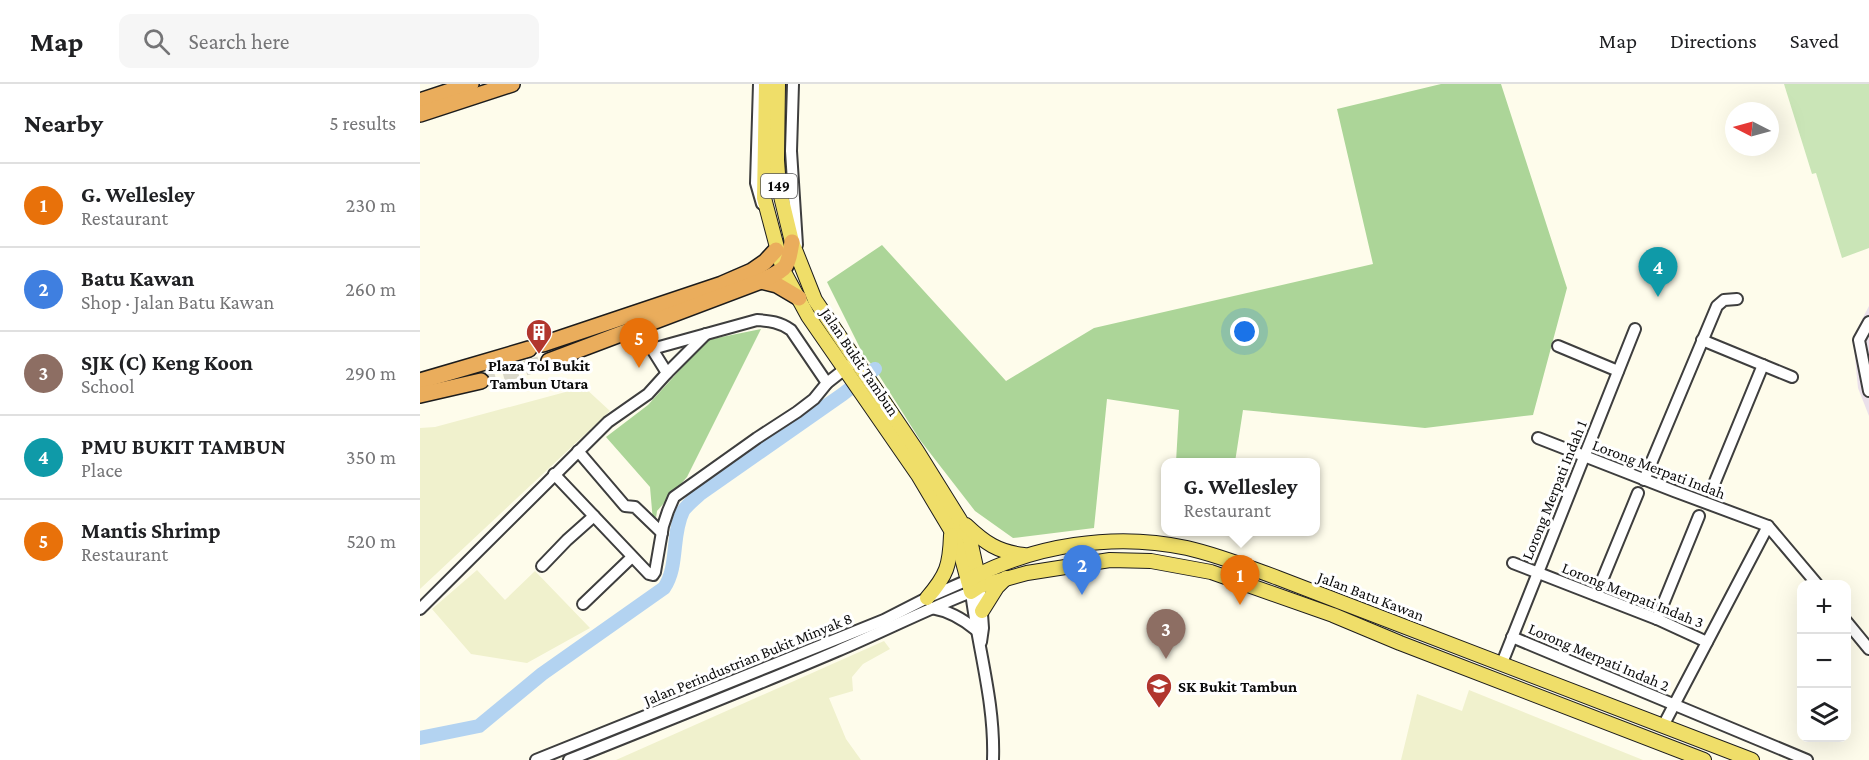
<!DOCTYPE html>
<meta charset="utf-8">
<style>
body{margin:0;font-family:"Crimson Pro",serif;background:#f6f6f6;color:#202124}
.controls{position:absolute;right:18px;bottom:18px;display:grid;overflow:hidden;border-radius:12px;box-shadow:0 6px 24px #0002}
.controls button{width:54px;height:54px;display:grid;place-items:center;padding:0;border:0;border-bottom:2px solid #e0e0e0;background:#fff;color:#202124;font:30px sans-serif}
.compass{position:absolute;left:1305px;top:18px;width:54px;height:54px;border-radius:50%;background:#fff;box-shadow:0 6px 24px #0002;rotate:276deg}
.you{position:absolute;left:825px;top:248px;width:21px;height:21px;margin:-15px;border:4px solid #fff;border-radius:50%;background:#1a73e8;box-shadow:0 0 0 9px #1a73e833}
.badge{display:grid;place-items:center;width:39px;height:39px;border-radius:50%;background:#7c3aed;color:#fff;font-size:20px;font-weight:700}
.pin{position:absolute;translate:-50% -50px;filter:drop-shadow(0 2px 3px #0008)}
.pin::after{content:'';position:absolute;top:32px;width:21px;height:18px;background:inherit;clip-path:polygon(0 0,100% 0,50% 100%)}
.popup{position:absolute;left:741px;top:374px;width:159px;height:78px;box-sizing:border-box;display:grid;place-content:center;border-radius:12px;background:#fff;filter:drop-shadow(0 2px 4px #0005);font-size:20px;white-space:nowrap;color:#757577}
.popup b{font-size:22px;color:#202124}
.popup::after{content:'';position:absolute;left:50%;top:100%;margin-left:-12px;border:12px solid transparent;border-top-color:#fff}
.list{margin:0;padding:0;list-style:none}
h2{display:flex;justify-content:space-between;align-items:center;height:78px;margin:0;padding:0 24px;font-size:26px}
h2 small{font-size:20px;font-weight:400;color:#757577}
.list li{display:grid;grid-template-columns:39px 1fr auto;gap:18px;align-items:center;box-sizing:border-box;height:84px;padding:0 24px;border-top:2px solid #e0e0e0}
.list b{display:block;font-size:22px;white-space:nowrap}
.list p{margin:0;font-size:20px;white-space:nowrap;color:#757577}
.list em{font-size:20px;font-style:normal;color:#757577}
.icon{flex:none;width:33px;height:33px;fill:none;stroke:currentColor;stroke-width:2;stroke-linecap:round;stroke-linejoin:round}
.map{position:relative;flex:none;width:1449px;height:676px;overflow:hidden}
header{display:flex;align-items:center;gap:36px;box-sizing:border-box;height:84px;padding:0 30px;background:#fff;border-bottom:2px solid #e0e0e0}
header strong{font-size:28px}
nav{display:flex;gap:33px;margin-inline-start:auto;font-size:21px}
.search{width:420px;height:54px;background:#f6f6f6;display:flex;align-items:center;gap:15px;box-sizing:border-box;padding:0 21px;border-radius:12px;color:#757577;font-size:22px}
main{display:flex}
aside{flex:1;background:#fff}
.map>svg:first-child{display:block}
</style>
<header>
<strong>Map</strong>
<div class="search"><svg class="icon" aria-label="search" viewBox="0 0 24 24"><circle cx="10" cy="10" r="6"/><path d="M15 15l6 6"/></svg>Search here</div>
<nav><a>Map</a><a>Directions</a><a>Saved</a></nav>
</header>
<main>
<aside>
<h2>Nearby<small>5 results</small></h2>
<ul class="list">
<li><span class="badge" style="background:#e8710a">1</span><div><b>G. Wellesley</b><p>Restaurant</p></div><em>230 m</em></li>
<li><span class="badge" style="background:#3f7fe0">2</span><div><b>Batu Kawan</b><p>Shop · Jalan Batu Kawan</p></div><em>260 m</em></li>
<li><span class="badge" style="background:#8d6e63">3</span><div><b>SJK (C) Keng Koon</b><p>School</p></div><em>290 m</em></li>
<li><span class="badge" style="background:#0f9aa8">4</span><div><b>PMU BUKIT TAMBUN</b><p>Place</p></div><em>350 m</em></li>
<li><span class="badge" style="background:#e8710a">5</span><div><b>Mantis Shrimp</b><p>Restaurant</p></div><em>520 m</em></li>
</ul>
</aside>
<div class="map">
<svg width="1449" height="676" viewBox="0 0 1449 676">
<rect width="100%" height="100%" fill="#fefceb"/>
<!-- industrial -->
<path fill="#eae0ea" d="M1449,222V332L1438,304L1433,253Z"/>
<!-- farmland -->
<g fill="#f0f1cd">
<path d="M164,303L190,327L0,505V344L15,343Z"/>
<path d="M57,486L85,516L115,487L170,544L107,579L51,570L12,525Z"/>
<path d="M464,557L470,565L443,580L432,593L433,607L409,614L426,655L441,676H196Z"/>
<path d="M1049,606L1223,676H981L997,610L1042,627Z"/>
</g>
<!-- green -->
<path fill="#cae5b7" d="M1364,0H1449V164L1422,174L1396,89L1392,90Z"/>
<!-- forest -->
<g fill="#acd598">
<path d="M1021,0H1081L1147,204L1113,331L1005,344L823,326L815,378H756L759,326L687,315L674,444L593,454L555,427L500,356L455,285L443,270L407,198L462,161L586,297L674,244L953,180L917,25Z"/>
<path d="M341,245L267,393L237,427L234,449L230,403L186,353L228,321L287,256Z"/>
</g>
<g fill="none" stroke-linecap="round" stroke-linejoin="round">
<!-- river -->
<path stroke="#b3d3f1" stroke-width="14" d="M0,654L59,642L122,590L244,504C259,482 251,451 263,427C267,421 275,415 280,410L423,310L455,285"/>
<!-- highway-tunnel -->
<path stroke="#dad8c9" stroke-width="15" stroke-dasharray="15 8" stroke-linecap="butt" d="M61,297L129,277"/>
<!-- minor casing -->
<g stroke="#3e3e3e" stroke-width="14">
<g id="minor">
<path d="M339,0L336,99L342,120"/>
<path d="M373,0L371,67L377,161"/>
<path d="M1449,238L1439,256L1449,307"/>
<path d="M1282,256L1372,293"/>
<path d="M1138,262L1198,287"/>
<path d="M247,289L232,265L337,236C350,237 360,238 371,246L407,299"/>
<path d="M1118,354L1254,407L1348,442L1397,500"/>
<path d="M158,367L205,422L215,423L242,449"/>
<path d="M134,390L229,490L233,491L235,488L243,442L248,427L254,413L337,354L377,328L394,315L407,299L435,277"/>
<path d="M1224,396L1297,222L1304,216L1317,215"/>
<path d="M1292,405L1343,281"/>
<path d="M1093,479L1237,535L1287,558"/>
<path d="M122,482L147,456L174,432"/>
<path d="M560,502L563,544L561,558"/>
<path d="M1176,511L1218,409"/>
<path d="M163,520L212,473"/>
<path d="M512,524C529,527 542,534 556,546"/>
<path d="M0,525L188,338L228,310L247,289L286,250"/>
<path d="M1237,535L1279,432"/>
<path d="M1426,537L1449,565"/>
<path d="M1092,553L1387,676"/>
<path d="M1082,579L1215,245"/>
<path d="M1243,642L1348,442"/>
<path d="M116,676L464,536L507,514L548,496"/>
<path d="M149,676C238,640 328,605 417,567C462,548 505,526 551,508C558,565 575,618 573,676"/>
</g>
</g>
<!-- major casing -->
<g stroke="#1c1c1c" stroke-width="16">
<g id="major">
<path d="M346,0L344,114L363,186L388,232L498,391L532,448L540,467L551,508L560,502L607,489L690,476L731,477L791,488L913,531L980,559L1284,676"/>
<path d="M358,0L357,76L359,104L372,158L395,216L497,367L540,436L550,456L559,497"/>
<path d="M546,441C565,459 578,468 604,471"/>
<path d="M548,496C613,461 694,448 767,464C798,471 828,483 858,494L1332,676"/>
<path d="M507,514C527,491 530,481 531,451"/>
<path d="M562,527L577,503L586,494"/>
</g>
</g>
<!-- highway casing -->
<g stroke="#1c1c1c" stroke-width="18">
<g id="highway">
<path d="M0,17L51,0"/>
<path d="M0,30L92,0"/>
<path d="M341,197L357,201L379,214"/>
<path d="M123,260L302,200L332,187L345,178L356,166"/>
<path d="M129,277L341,197C367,184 367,187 372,158"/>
<path d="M0,297L109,265"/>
<path d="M0,311L61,297"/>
</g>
</g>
<!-- minor -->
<use href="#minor" stroke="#fff" stroke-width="10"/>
<!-- major -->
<use href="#major" stroke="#efde69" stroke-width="14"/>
<!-- highway -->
<use href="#highway" stroke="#eaad5c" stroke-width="15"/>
</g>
<!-- icons -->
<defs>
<g id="building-pin" transform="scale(1.35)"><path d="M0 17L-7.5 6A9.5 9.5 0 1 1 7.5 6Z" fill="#b1362e" stroke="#fff"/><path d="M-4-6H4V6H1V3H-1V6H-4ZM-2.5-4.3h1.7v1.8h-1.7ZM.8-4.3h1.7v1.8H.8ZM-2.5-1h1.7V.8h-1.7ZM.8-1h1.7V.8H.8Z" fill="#fff"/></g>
<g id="school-pin" transform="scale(1.35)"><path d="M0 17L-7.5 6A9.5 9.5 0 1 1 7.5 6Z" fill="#b1362e" stroke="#fff"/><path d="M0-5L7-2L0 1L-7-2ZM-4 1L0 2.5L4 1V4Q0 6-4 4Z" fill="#fff"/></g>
</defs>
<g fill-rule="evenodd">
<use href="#building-pin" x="119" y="248"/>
<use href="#school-pin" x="739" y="602"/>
</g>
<g text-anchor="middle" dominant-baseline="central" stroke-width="6" stroke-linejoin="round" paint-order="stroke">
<!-- shield labels -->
<rect fill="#fff" stroke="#545454" stroke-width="1.5" x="341" y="90" width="36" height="24" rx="4.5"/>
<g font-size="15" font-weight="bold" fill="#0b0b0b">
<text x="359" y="102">149</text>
</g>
<!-- street labels -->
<g font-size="16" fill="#0b0b0b" stroke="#fff">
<text transform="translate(440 278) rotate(56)">Jalan Bukit Tambun</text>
<text transform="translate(1239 385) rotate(21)">Lorong Merpati Indah</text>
<text transform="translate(1134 406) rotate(-68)">Lorong Merpati Indah 1</text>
<text transform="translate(1213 511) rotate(22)">Lorong Merpati Indah 3</text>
<text transform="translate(951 512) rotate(21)">Jalan Batu Kawan</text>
<text transform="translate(1179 573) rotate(23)">Lorong Merpati Indah 2</text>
<text transform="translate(328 575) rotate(-22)">Jalan Perindustrian Bukit Minyak 8</text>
</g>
<!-- poi labels -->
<g font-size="16" font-weight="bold" fill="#0b0b0b" stroke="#fff">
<text x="119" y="281">Plaza Tol Bukit<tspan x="119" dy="18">Tambun Utara</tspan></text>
<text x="758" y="602" text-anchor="start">SK Bukit Tambun</text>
</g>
</g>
</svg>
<div class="controls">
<button>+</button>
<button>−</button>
<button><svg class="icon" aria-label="layers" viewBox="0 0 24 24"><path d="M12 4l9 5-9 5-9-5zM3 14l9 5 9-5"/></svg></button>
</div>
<svg class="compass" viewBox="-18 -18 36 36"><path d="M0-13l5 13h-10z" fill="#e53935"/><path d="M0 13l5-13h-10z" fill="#757577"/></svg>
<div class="you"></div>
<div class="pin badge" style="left:820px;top:521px;background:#e8710a">1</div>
<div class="popup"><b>G. Wellesley</b>Restaurant</div>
<div class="pin badge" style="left:662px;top:511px;background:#3f7fe0">2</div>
<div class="pin badge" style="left:746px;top:575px;background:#8d6e63">3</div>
<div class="pin badge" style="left:1238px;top:213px;background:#0f9aa8">4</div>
<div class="pin badge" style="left:219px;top:284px;background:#e8710a">5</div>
</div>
</main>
